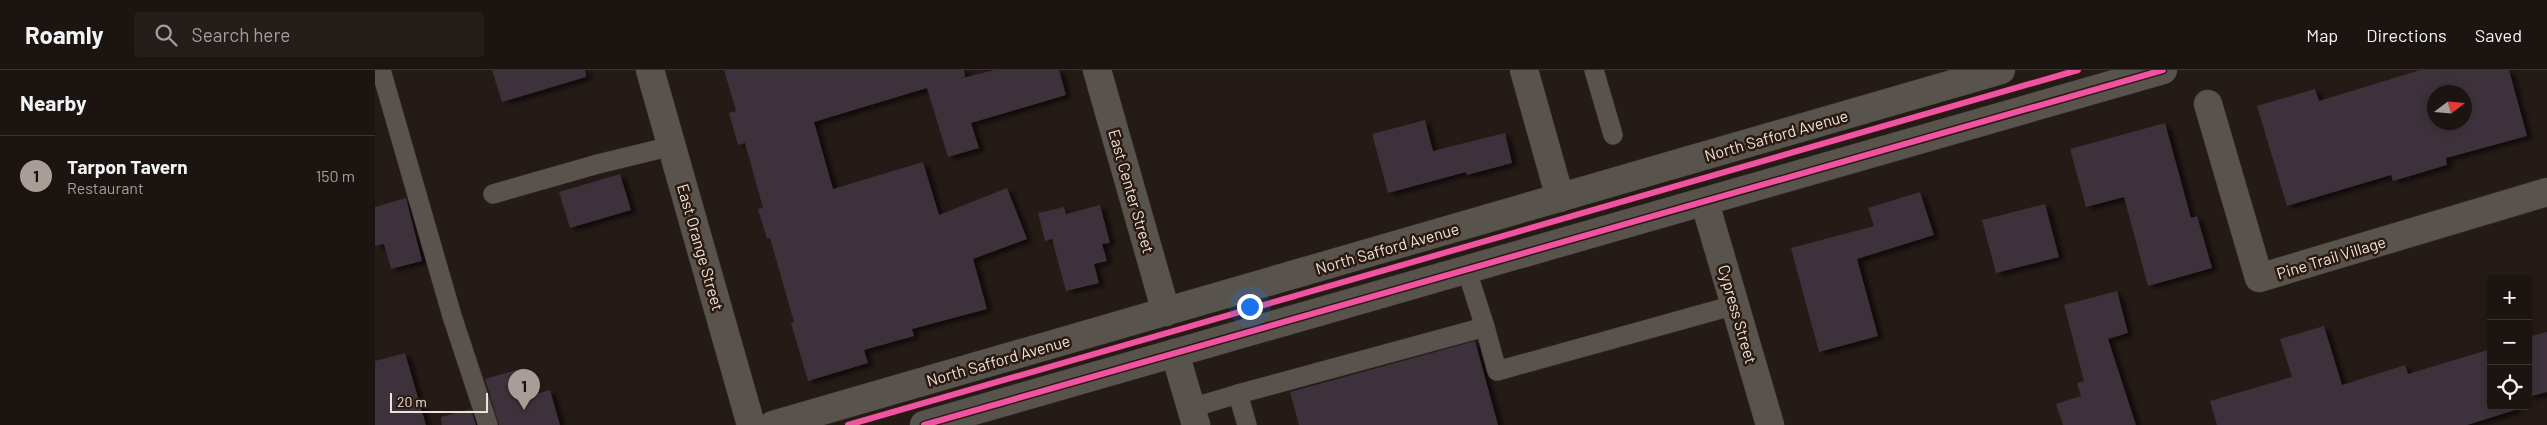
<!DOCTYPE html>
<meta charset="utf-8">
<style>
body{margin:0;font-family:Barlow,sans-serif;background:#251d19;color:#f1f3f6}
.controls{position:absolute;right:15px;bottom:15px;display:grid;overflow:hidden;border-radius:5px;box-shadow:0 2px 8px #0003}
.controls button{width:45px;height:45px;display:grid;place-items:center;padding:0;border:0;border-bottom:1px solid #3a3330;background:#1c1410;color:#f1f3f6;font:25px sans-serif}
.compass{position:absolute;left:2052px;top:15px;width:45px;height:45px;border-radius:50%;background:#1c1410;box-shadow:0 2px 8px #0003;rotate:74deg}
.scale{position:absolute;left:15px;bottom:12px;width:98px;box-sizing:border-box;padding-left:5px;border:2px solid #eee3dc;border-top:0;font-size:14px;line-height:18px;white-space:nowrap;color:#eee3dc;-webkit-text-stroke:4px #2b1a10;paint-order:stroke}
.you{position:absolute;left:874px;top:236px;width:18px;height:18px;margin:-12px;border:4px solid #fff;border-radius:50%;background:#1a73e8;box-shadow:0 0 0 8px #1a73e833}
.badge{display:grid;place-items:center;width:32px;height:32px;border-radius:50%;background:#a89d97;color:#111;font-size:16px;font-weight:700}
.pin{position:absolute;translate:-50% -41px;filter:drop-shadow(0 1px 2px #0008)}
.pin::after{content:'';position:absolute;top:26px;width:18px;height:15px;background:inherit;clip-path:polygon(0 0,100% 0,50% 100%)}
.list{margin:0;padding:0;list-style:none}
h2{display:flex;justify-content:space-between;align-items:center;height:65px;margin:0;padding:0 20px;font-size:21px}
h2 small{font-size:16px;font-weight:400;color:#a09e9f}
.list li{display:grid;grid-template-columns:32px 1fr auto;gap:15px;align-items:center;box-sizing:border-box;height:80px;padding:0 20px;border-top:1px solid #3a3330}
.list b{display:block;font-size:19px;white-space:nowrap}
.list p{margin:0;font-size:16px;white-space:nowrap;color:#a09e9f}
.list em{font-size:16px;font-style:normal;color:#a09e9f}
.icon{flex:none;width:28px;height:28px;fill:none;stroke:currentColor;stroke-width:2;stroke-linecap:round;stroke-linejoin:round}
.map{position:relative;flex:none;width:2172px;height:355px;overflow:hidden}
header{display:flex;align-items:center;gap:30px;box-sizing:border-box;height:70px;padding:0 25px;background:#1c1410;border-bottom:1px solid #3a3330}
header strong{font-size:24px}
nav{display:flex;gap:28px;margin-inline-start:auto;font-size:18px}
.search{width:350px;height:45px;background:#251d19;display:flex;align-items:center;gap:12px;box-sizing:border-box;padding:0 18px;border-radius:5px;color:#a09e9f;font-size:19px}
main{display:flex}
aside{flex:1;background:#1c1410}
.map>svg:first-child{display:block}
</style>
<header>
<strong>Roamly</strong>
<div class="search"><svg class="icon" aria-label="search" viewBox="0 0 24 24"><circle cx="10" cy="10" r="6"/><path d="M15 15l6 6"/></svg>Search here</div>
<nav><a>Map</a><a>Directions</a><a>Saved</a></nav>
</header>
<main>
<aside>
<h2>Nearby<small></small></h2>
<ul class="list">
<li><span class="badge">1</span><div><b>Tarpon Tavern</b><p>Restaurant</p></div><em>150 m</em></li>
</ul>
</aside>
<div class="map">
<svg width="2172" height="355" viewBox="0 0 2172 355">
<defs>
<filter id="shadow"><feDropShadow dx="5.5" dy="3" stdDeviation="2.5" flood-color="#0009"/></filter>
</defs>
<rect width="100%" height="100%" fill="#251b16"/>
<!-- building -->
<g fill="#3d303b" fill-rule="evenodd" filter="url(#shadow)">
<path d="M117,0H210L211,7L127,32Z"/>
<path d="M349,0H589L590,7L584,9L619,0H684L691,25L596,53L604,78L573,87L552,18L439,52L458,119L548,92L564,145L632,118L652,169L598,189L612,239L537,259L539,266L489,280L493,293L433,311L416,253L419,252L395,168L392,169L383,139L388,138L370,73L363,75L354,43L361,41Z"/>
<path d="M2045,0H2134L2152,66L2071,88L2072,95L2018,111L2016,105L1912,136L1882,36L1940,19L1944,31ZM2060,22H2090V52H2060Z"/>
<path d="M1050,50L1058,81L1130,63L1137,93L1092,105L1091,102L1013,123L997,64Z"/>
<path d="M1790,53L1816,148L1822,146L1837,198L1773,216L1749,127L1711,137L1695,79Z"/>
<path d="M245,104L256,140L195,158L184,122Z"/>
<path d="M1545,122L1559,165L1482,189L1503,266L1444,282L1416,178L1499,156L1493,138Z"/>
<path d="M31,128L47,191L16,199L9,174L0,176V137Z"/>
<path d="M1670,134L1684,187L1621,203L1607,150Z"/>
<path d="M725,135L735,173L727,174L732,191L719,194L724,213L691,221L677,169L670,171L663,143L689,137L691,144Z"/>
<path d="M1742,221L1753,263L1733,269L1761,355H1688L1681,334L1706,326L1702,313L1709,311L1689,235Z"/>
<path d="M1949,256L1967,315L2030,295L2033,304L2116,279V336H2139L2140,340L2092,355H1842L1835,331L1917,307L1905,269Z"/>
<path d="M2172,262V322L2153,327V267Z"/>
<path d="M1100,271L1123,355H924L915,322Z"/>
<path d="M30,283L51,355H0V291Z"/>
<path d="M149,298L157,325L175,320L185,355H124L110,309Z"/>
<path d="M96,339L101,355H67L66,347Z"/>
</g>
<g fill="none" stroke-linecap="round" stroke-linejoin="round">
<!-- service casing -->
<g stroke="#3e3733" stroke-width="20">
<g id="service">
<path d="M6,0L77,246L113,355"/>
<path d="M1219,0L1238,65"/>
<path d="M118,124L223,94L297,76"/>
<path d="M1110,257L1122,301L1360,235"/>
<path d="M863,324L1110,257L1092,201"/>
<path d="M816,338L863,324L872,355"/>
</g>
</g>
<!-- minor casing -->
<g stroke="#3e3733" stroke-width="29">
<g id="minor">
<path d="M275,0L376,355"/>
<path d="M722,0L791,242"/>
<path d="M1149,0L1185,128"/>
<path d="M1833,34L1884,208L2172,122"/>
<path d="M1330,133L1395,355"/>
<path d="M800,283L821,355"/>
<path d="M398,355L1626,0"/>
<path d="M549,355L1788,0"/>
</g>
</g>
<!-- service -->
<use href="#service" stroke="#59534e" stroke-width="19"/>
<!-- minor -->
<use href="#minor" stroke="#59534e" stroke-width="28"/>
<!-- cycleway casing -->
<g stroke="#2b1a10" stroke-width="9">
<g id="cycleway">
<path d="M473,355L1703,0"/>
<path d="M549,355L1788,0"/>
</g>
</g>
<!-- cycleway -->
<use href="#cycleway" stroke="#f153a3" stroke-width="6"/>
</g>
<g text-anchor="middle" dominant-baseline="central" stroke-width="5" stroke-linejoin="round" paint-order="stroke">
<!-- street labels -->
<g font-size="16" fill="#eee3dc" stroke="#2b1a10">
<text transform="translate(1401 65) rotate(-16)">North Safford Avenue</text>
<text transform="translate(757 121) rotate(74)">East Center Street</text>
<text transform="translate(326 177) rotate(74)">East Orange Street</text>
<text transform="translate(1012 178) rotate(-16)">North Safford Avenue</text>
<text transform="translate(1956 187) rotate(-17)">Pine Trail Village</text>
<text transform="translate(1363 244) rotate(74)">Cypress Street</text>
<text transform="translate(623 290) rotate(-16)">North Safford Avenue</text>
</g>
</g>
</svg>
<div class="controls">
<button>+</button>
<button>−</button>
<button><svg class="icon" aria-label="locate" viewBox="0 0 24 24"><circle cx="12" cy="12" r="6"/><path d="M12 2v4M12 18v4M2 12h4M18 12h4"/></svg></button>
</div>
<svg class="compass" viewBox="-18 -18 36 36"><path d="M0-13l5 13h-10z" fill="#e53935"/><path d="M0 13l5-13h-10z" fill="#a09e9f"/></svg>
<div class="scale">20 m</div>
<div class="you"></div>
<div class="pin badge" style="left:149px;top:340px">1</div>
</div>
</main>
